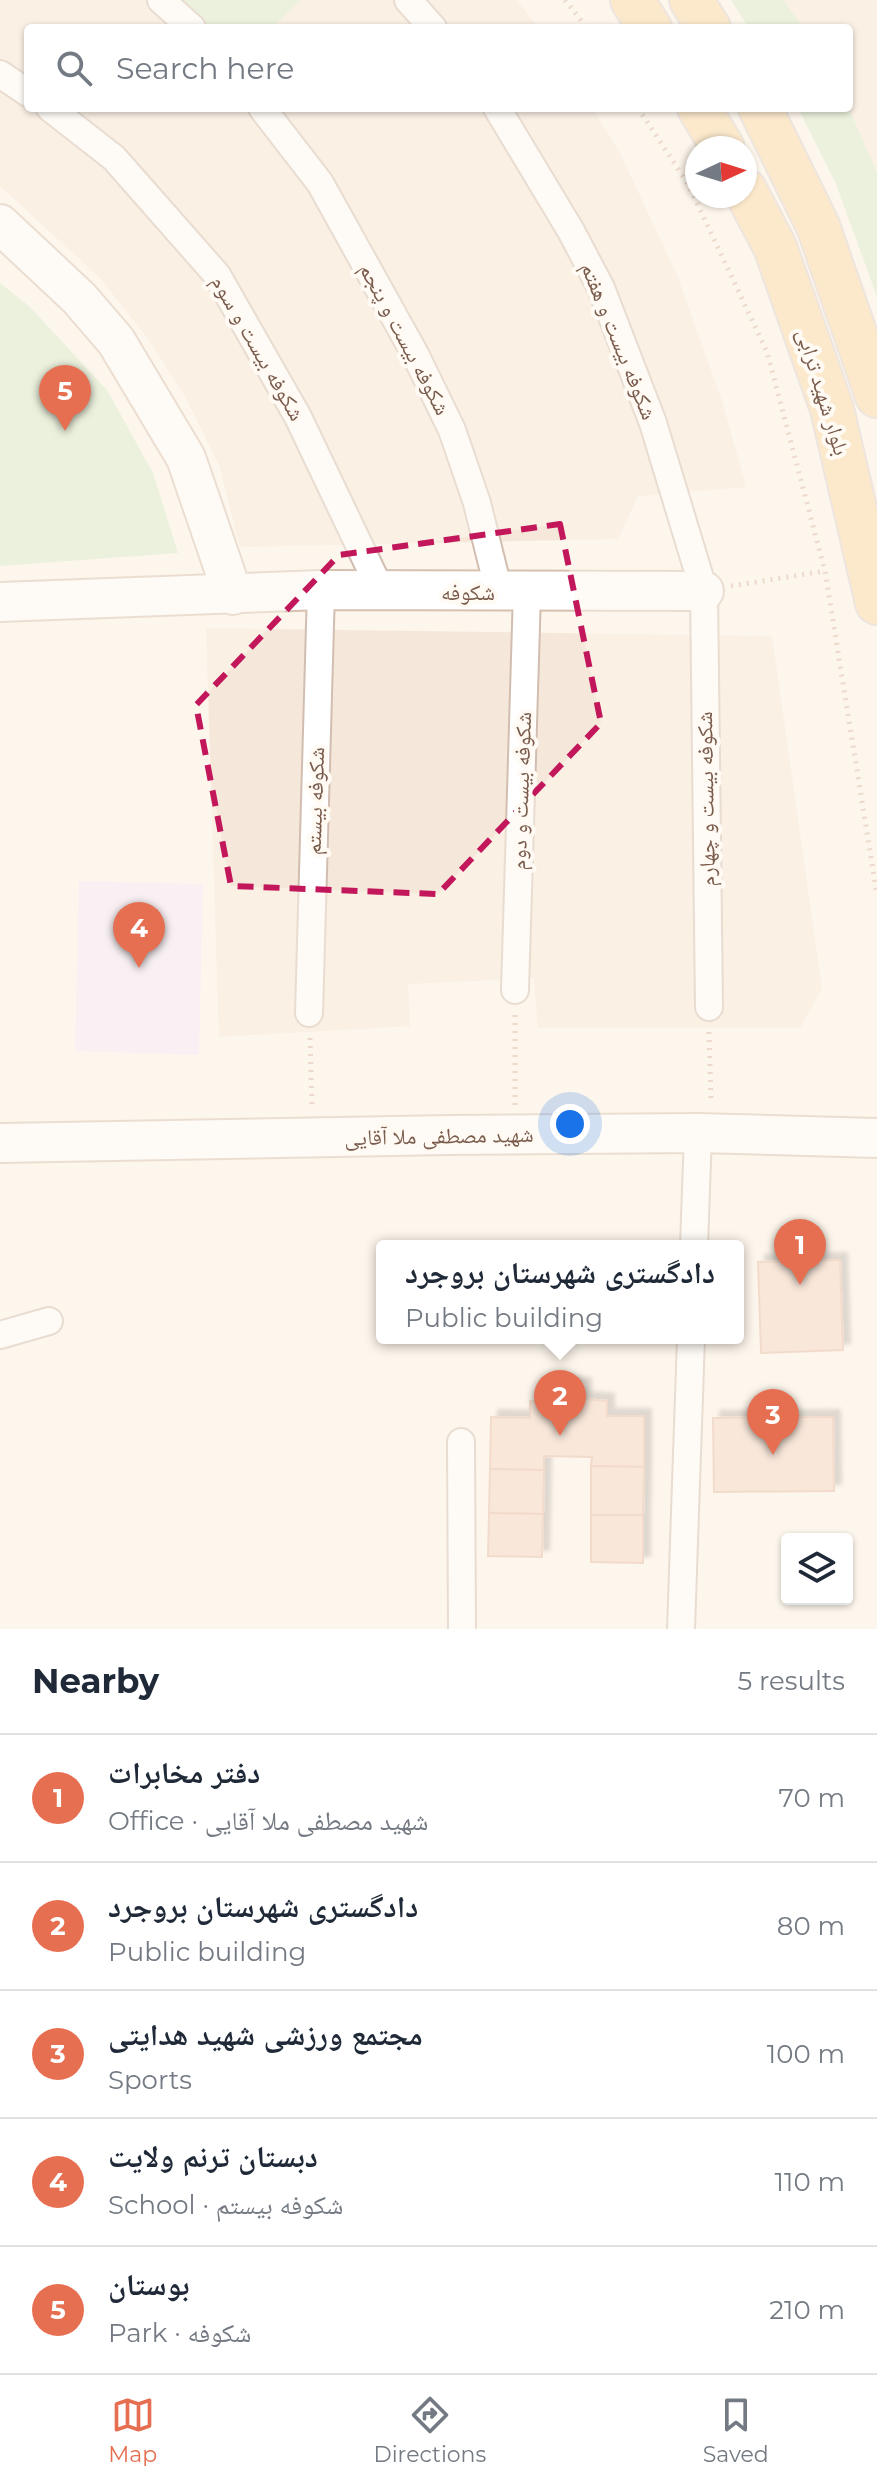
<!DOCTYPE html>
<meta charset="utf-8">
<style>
body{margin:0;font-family:Montserrat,"Noto Naskh Arabic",sans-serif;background:#f6f6f7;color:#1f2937}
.controls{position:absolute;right:24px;bottom:24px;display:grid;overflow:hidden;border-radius:8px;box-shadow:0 2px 6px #0004}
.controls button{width:72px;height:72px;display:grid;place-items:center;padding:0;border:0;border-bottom:2px solid #e0e1e3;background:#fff;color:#1f2937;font:40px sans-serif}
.compass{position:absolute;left:685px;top:136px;width:72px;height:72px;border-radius:50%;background:#fff;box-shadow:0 2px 6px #0004;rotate:86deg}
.you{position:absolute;left:570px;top:1124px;width:28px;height:28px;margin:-20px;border:6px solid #fff;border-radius:50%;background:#1a73e8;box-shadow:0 0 0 12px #1a73e833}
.badge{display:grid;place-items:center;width:52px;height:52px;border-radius:50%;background:#e76f51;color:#fff;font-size:26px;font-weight:700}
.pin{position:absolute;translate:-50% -66px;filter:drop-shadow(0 2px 4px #0008)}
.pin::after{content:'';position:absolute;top:42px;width:28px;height:24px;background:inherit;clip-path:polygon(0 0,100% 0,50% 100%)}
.popup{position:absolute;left:376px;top:1240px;width:368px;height:104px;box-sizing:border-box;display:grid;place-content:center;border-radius:8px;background:#fff;filter:drop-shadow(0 2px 6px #0005);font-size:26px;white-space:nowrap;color:#747a83}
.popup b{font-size:30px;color:#1f2937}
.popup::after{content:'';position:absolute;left:50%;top:100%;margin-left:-16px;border:16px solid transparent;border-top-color:#fff}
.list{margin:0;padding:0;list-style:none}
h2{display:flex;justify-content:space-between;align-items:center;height:104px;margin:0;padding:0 32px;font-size:34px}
h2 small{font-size:26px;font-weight:400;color:#747a83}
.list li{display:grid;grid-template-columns:52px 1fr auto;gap:24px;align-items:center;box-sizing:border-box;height:128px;padding:0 32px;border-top:2px solid #e0e1e3}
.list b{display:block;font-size:30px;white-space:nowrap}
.list p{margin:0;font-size:26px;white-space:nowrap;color:#747a83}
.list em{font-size:26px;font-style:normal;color:#747a83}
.icon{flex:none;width:44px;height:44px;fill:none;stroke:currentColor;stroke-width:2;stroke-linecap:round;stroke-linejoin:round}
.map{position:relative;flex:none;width:877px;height:1629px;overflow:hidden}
.search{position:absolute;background:#fff;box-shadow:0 2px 6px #0004;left:24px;right:24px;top:24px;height:88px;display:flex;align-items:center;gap:20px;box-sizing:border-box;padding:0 28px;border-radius:8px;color:#747a83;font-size:30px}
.sheet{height:744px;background:#fff}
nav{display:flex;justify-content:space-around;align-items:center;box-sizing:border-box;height:112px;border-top:2px solid #e0e1e3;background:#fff;font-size:22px;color:#747a83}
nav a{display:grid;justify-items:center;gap:4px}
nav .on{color:#e76f51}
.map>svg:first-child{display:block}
</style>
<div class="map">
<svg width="877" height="1629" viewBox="0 0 877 1629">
<defs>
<filter id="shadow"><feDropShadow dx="7" dy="-7" stdDeviation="2" flood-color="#0004"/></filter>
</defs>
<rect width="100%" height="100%" fill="#fdf6ec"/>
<!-- residential -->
<g fill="#f5e8da">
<path d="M0,0H516L539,28H28V108H592L619,151L677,275L723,404L746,487L638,496L618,539L240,547L219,465L186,398L149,340L100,278L0,186Z"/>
<path d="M784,0H877V173L849,108V28H803Z"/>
<path d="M206,628L772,636L822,989L800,1028H538L534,978L408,984L410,1026L219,1037Z"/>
</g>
<!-- education -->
<path fill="#f3e8fa" d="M79,881L203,884L199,1055L75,1051Z"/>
<!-- green -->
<g fill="#d8ecc9">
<path d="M166,0H301L272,28H198Z"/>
<path d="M731,0H784L803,28H749Z"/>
<path d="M798,108H849L877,173V297L836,184Z"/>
<path d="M0,283L30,307L107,390L153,473L178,553L0,566Z"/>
</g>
<!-- building -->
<g fill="#f3d5c3" stroke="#e6bba3" stroke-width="2" filter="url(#shadow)">
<path d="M840,1260L843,1350L761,1353L758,1262Z"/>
<path d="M551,1384L584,1385V1399L607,1401V1416H644V1467L591,1466L592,1457L544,1456V1470L490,1469L491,1417L530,1418V1401L542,1402V1397H551Z"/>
<path d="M833,1417L834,1491L714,1492L713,1418Z"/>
<path d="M591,1466L644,1467L643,1515H591Z"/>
<path d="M490,1469L544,1470L543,1514L489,1513Z"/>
<path d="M489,1513L543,1514L542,1557L488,1556Z"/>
<path d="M591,1515H643V1563L591,1562Z"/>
</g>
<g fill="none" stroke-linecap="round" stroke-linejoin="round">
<!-- street casing -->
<g stroke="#d1beb0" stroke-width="30">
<g id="street">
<path d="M161,0L192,28"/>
<path d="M408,0L433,28"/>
<path d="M0,74L28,93"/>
<path d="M50,108L114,158L217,275L298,417L381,591"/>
<path d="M262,108L320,183L415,354L452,430L477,503L499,592"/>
<path d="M497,108L571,231L601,288L653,423L704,591L709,1007"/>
<path d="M515,990L527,592"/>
<path d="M309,1013L321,590"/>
<path d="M694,1246L698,1133"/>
<path d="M0,1335L49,1321"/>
<path d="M461,1442L462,1629"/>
<path d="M681,1629L691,1338"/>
</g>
</g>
<!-- secondary casing -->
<g stroke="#d6c0b0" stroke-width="42">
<g id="secondary">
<path d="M0,224L79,298L116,341L186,458L233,595"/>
<path d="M0,602L321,590L704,591"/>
<path d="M0,1143L449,1135L698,1133L877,1138"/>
</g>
</g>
<!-- primary casing -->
<g stroke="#dad1cd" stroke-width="46">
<g id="primary">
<path d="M632,0L650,28"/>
<path d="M691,0L709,28"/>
<path d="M699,108L723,148"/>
<path d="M760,108L818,226L877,396"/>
<path d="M745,190L775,247L832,409L877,603"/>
</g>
</g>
<!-- path -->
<g stroke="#d9b8a5" stroke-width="5" stroke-dasharray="2 6" stroke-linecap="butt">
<path d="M565,0L587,28"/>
<path d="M638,108L688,184L767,352L825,571L877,895"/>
<path d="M731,586L825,571"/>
<path d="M709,1032L711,1102"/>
<path d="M310,1038L312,1108"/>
<path d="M515,1105V1015"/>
</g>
<!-- street -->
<use href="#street" stroke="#fff" stroke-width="26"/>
<!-- secondary -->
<use href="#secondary" stroke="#fff" stroke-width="38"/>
<!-- primary -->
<use href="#primary" stroke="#fbd9a5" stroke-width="42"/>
</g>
<!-- marked area -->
<path d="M0 0H877V1629H0ZM560,524L601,723L438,894L231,886L196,705L339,555Z" fill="#fdf6ec" fill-opacity=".55" fill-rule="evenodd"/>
<path fill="none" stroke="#c2185b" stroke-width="6" stroke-dasharray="16 10" stroke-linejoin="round" d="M560,524L601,723L438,894L231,886L196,705L339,555Z"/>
<g text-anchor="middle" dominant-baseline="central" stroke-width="8" stroke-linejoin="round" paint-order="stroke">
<!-- street labels -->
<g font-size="22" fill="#7a5c4d" stroke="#fffaf3">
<text transform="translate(405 339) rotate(62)">شکوفه بیست و پنجم</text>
<text transform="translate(619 341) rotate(68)">شکوفه بیست و هفتم</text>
<text transform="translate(258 348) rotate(60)">شکوفه بیست و سوم</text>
<text transform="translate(823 392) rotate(73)">بلوار شهید ترابی</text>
<text x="468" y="592">شکوفه</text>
<text transform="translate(521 791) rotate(-88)">شکوفه بیست و دوم</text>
<text transform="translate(706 799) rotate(-91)">شکوفه بیست و چهارم</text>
<text transform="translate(315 801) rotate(-88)">شکوفه بیستم</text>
<text transform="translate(439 1136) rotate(-1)">شهید مصطفی ملا آقایی</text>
</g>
</g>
</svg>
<div class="controls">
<button><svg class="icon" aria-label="layers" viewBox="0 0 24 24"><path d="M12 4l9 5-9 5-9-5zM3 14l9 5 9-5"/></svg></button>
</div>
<svg class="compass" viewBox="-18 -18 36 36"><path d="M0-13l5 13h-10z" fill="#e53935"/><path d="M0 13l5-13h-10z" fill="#747a83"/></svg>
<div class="you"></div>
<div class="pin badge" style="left:800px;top:1285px">1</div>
<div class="pin badge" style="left:560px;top:1436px">2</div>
<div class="popup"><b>دادگستری شهرستان بروجرد</b>Public building</div>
<div class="pin badge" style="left:773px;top:1455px">3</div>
<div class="pin badge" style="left:139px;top:968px">4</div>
<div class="pin badge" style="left:65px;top:431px">5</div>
<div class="search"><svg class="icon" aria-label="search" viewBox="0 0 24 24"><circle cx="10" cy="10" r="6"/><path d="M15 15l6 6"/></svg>Search here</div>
</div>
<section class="sheet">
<h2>Nearby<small>5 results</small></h2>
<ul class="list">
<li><span class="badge">1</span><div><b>دفتر مخابرات</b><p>Office · شهید مصطفی ملا آقایی</p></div><em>70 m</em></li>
<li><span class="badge">2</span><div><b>دادگستری شهرستان بروجرد</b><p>Public building</p></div><em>80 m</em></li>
<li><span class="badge">3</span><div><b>مجتمع ورزشی شهید هدایتی</b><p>Sports</p></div><em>100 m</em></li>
<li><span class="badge">4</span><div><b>دبستان ترنم ولایت</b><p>School · شکوفه بیستم</p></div><em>110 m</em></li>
<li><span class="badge">5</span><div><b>بوستان</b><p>Park · شکوفه</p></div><em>210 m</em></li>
</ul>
</section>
<nav>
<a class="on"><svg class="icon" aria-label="map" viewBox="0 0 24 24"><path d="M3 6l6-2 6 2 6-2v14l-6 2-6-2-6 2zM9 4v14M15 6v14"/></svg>Map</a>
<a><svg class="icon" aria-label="directions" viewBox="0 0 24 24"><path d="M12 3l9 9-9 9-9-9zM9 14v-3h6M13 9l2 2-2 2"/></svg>Directions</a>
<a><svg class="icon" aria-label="saved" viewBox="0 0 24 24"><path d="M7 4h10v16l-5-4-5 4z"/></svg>Saved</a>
</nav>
